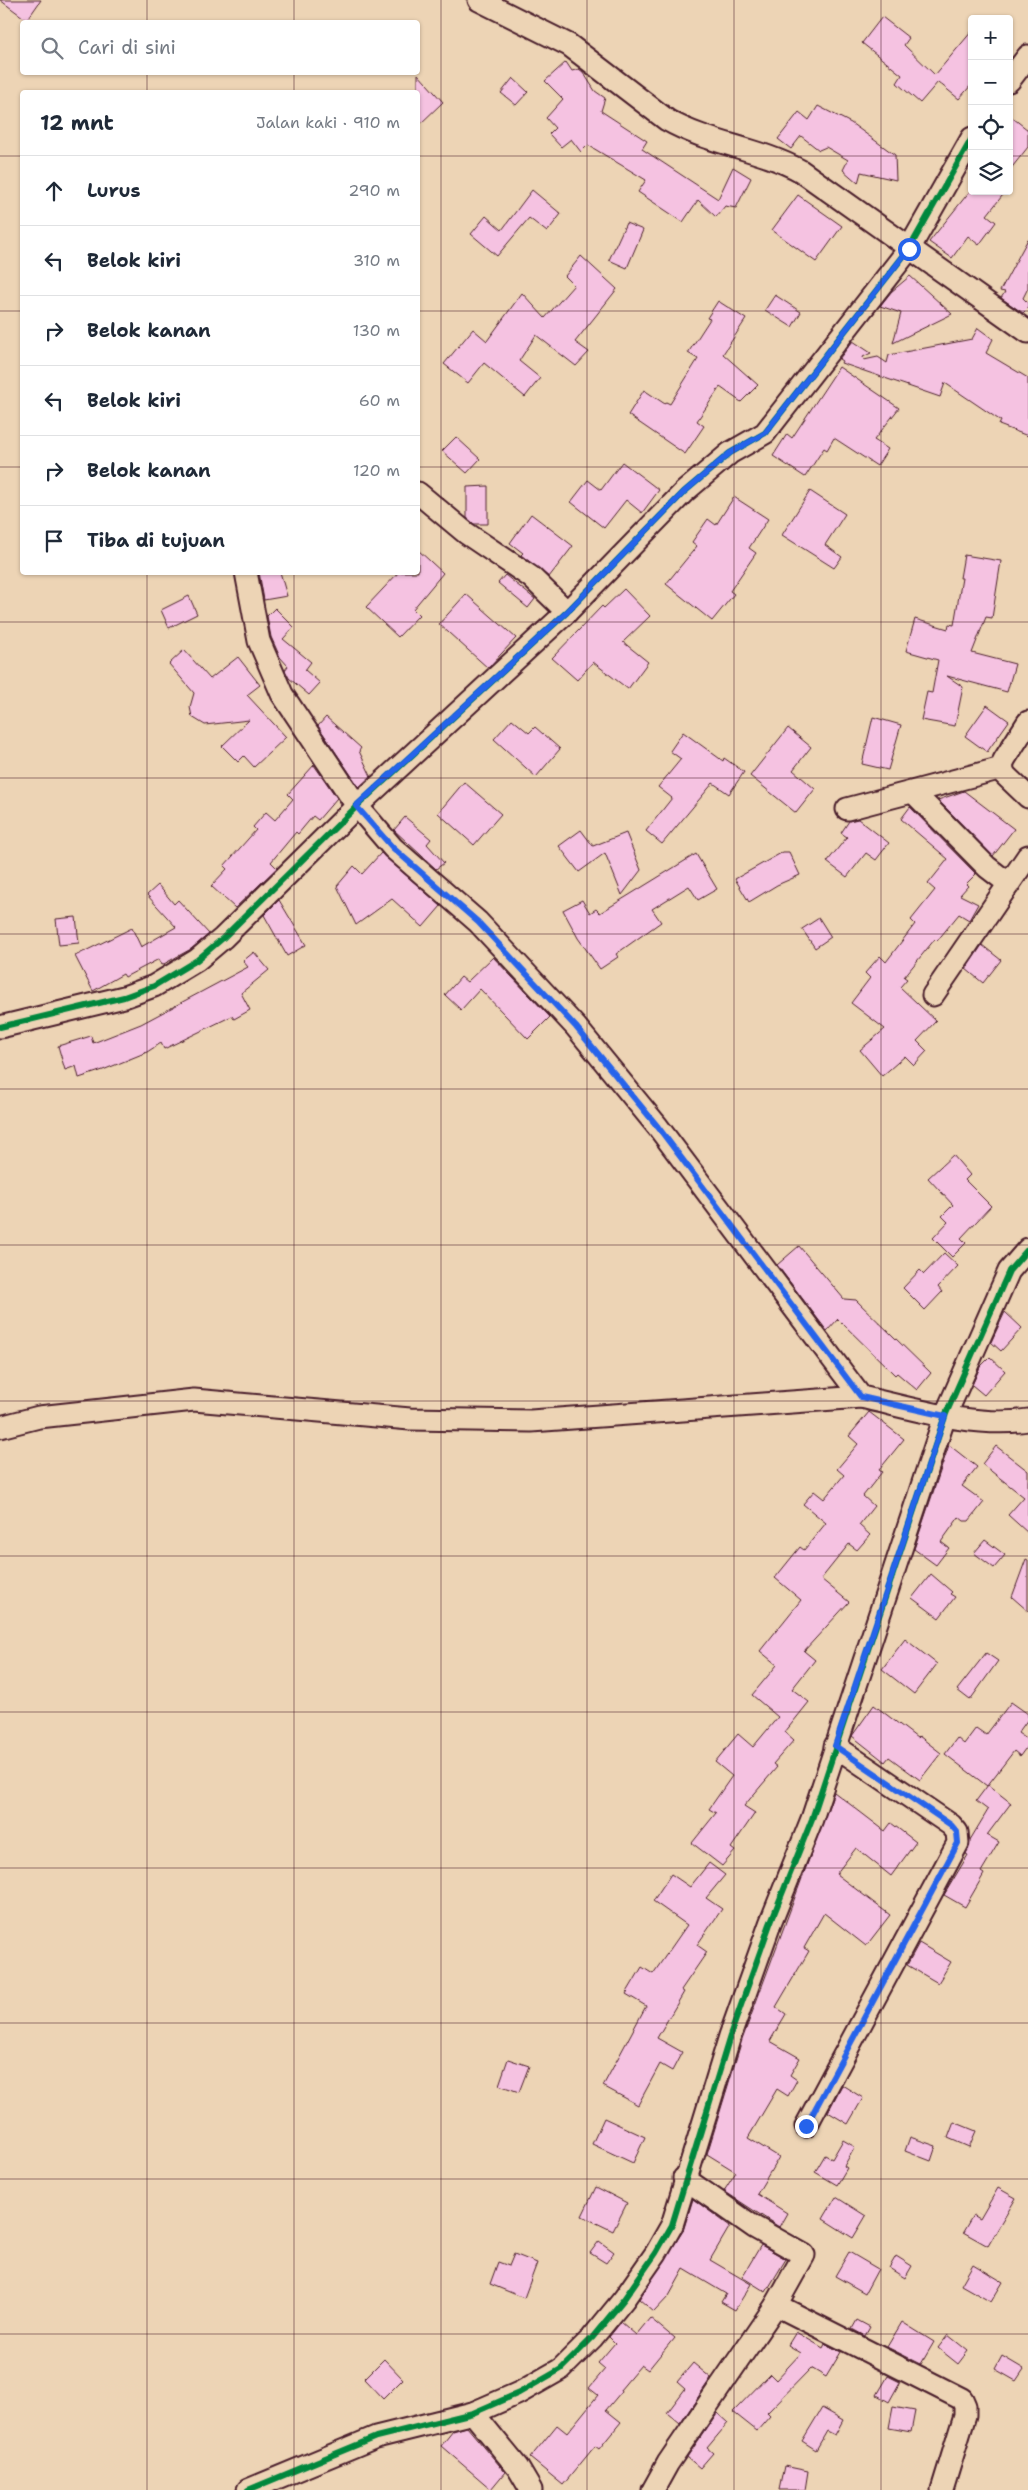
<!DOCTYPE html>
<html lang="id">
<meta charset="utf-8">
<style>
body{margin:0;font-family:"Shantell Sans",sans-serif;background:#f6f6f7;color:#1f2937}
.controls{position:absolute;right:15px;top:15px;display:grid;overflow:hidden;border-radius:5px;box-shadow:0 1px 4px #0004}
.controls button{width:45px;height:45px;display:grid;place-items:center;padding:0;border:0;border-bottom:1px solid #e0e1e3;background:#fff;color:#1f2937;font:25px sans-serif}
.stop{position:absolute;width:15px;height:15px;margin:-11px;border:4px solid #2563eb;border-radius:50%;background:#fff}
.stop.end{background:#2563eb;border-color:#fff;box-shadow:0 1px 5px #0008}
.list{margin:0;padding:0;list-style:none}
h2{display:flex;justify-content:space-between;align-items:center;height:65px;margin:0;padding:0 20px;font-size:21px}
h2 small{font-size:16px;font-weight:400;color:#747a83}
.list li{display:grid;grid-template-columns:32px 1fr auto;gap:15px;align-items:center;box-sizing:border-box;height:70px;padding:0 20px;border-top:1px solid #e0e1e3}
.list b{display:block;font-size:19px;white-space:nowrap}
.list em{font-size:16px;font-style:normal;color:#747a83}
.icon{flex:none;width:28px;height:28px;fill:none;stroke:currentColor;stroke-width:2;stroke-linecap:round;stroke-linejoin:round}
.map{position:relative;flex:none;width:1028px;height:2490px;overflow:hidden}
.search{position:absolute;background:#fff;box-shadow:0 1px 4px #0004;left:20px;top:20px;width:400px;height:55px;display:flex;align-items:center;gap:12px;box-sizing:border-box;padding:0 18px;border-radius:5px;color:#747a83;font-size:19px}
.panel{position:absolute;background:#fff;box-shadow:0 1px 4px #0004;left:20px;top:90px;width:400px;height:485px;border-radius:5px}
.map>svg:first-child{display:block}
</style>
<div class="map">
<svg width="1028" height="2490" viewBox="0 0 1028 2490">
<rect width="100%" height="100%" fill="#edd4b5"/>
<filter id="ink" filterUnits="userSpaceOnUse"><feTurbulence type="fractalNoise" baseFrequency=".02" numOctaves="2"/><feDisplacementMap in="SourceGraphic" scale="10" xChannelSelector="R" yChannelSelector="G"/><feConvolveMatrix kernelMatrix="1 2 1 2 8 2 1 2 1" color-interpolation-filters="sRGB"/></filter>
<g filter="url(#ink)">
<!-- building -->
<g fill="#f5c2e1" stroke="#4a1f2b">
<path d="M0,0H41L27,20Z"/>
<path d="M882,17L909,38L904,45L935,75L972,31V84L959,99L938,82L920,103L897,83L902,75L862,43Z"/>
<path d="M566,62L572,71L579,69L583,72L595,91L605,98L601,111L647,141L642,149L718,199L733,167L751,178L736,208L725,206L716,217L698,200L683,222L638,192L646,180L588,145L581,152L571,139L561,147L549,134L555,128L546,118L563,99L545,81Z"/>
<path d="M418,74L443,102L418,126Z"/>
<path d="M513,78L528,92L516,105L501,93Z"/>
<path d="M818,106L851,123L895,155L896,180L861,172L858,183L843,170L848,160L826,147L819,150L801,136L791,149L778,139L799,112L809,120Z"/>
<path d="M1009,115L1028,130V147L1009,171Z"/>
<path d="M532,190L561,214L547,232L529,218L497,256L471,234L486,216L502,230Z"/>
<path d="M970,191H1006L987,215L996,222L979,245L968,236L952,258L929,242Z"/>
<path d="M798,195L842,226L816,262L772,230Z"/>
<path d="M626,223L643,230L627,268L609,260Z"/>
<path d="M1028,239V288L1023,298L1028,303V308L1023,313L1001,298L1005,292L1000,291Z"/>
<path d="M581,256L617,289L575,342L589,352L576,366L536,335L519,361L540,378L525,397L484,363L468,383L444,364L473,329L487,341L522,293L545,318L574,285L565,276Z"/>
<path d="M910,276L952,314L893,343L901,313L880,306L891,292Z"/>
<path d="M775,295L801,312L792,327L765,310Z"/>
<path d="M718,301L746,319L723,354L758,385L741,402L720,387L697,421L704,426L685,454L628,415L644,390L665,404L666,402L670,404L698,359L688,353L710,319L707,318Z"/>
<path d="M978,328L993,339L986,353L1028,378V436L999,425L1001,421L945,383L940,397L841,363L842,361L839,359L853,341L871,353L863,357L864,360L878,357L887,363L889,355L972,339Z"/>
<path d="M839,367L899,408L874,440L888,449L877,466L834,438L827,450L824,448L805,477L773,456L787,434L792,438Z"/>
<path d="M456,437L480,459L467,473L442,451Z"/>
<path d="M622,462L659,490L642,513L626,500L604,528L571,502L588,480L601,490Z"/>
<path d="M488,486V524H474L467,518V487Z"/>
<path d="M810,491L845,514L825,545L842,557L834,568L782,535Z"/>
<path d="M734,497L768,519L749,548L756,553L730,591L734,594L712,621L666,584L697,546L692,542L708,519L716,525Z"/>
<path d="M531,514L573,546L549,577L521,555L523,553L510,543Z"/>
<path d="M418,550L443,573L413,609L419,615L398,637L366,607L399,572H418Z"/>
<path d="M964,555L1001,561L992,618L986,617L972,653L1015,664L1007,692L947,676L963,687L955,726L921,720L927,692L932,693L938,660L906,651L915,619L948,629L949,624L954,625L962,578H960Z"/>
<path d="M259,572H280L287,596L264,600Z"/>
<path d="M505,575L535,599L528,608L498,583Z"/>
<path d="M624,589L650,616L623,642L648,662L628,689L593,662L577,680L552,658L602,606L604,608Z"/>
<path d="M466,594L516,638L488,668L439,624Z"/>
<path d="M189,596L197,614L169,628L161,610Z"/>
<path d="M275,608L294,627L283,639L311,662L305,670L320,683L309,695L289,678L285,670L288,666L280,657L271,637L267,616Z"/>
<path d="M184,650L210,679L238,657L260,685L247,695L286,737L254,767L244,756L238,762L222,746L249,720L205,725L192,717L190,707L194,693L169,664Z"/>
<path d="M987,705L1009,721L987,752L965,736Z"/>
<path d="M326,717L361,748L359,751L371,776L359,787L318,726Z"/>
<path d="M873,717L901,725L888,770L862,764Z"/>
<path d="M512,719L529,733L535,727L560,749L536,777L494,739Z"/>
<path d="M788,728L811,747L793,770L815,789L796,813L750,776Z"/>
<path d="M683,732L723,761L724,758L744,772L729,794L713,783L662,844L646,831L672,798L658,787L681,759L670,751Z"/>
<path d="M314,765L337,798L318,820L313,816L298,834L296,832L271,862L277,868L235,908L211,886L227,869L224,866L256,830L253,827L266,812L275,820L293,799L288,794Z"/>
<path d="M464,782L501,814L474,845L438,813Z"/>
<path d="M964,791L1014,829L993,856L938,800Z"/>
<path d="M910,807L976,874L966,884L968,886L960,895L978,904L969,920L959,914L937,941L935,939L904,977L907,979L900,987L936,1021L917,1041L927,1051L914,1065L905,1056L882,1076L860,1050L885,1029L851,1003L870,978L865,973L880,956L886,962L915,924L911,920L935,890L928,884L948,859L901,819Z"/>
<path d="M405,817L431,839L427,844L444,863L436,869L394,830Z"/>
<path d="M858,819L889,843L876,860L866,853L847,877L827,862L847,837L841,833L849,821Z"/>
<path d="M581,830L593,846L626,833L641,870L622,895L605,853L579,872L559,846Z"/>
<path d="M783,852H789L800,875L777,885L749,902L735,879Z"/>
<path d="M381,853L441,906L423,927L392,899L356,925L337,886L354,866L362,874Z"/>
<path d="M696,854L717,889L698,900L689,886L652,909L661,922L616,954L618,957L600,969L578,938L563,910L582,900L590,913L596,909L600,913Z"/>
<path d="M158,885L174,904L178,900L209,934L191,949L162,965L159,959L125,977L123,974L93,991L75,956L132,928L141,947L176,927L147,895Z"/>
<path d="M279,900L306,945L287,956L264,915Z"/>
<path d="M76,917L79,943L59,945L56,919Z"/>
<path d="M819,918L831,937L815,948L802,929Z"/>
<path d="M982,945L1001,960L983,983L966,969Z"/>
<path d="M254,952L269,970L241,993L250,1010L234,1019L232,1016L164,1049L161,1043L147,1052L103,1070L79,1078L76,1066L65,1070L58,1046L91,1036L93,1043L141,1024L248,967L243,961Z"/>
<path d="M493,957L550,1017L528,1039L480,989L461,1010L445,995L461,977L467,982Z"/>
<path d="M953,1155L970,1175L965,1180L991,1206L961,1238L966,1243L952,1257L933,1238L948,1222L942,1216L953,1205L928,1178Z"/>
<path d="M799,1246L844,1299L856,1300L931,1373L917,1390L897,1373L895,1375L838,1319L827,1331L777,1265Z"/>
<path d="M944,1253L958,1266L938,1287L942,1292L925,1310L903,1288L920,1270L924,1274Z"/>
<path d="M1005,1312L1022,1328L1001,1351L991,1342Z"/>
<path d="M990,1357L1005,1371L984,1395L972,1385L980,1367Z"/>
<path d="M869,1412L904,1439L879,1470L882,1472L863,1496L874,1506L859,1525L870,1535L857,1550L849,1544L821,1579L849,1602L804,1651L815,1660L792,1689L809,1702L785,1732L794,1740L773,1764L777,1767L744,1806L755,1813L731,1848L735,1851L722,1866L692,1843L716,1813L709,1809L732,1776L715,1762L738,1734L753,1747L778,1717L752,1695L777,1665L760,1651L801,1600L775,1578L800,1547L804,1550L826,1523L803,1504L814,1491L824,1499L844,1475L837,1469L858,1444L849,1436Z"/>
<path d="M949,1445L977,1467L962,1486L984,1502L969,1521H964L959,1517L941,1542L949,1548L936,1565L914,1549Z"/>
<path d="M996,1446L1028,1471V1533L1008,1515L1024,1497L982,1464Z"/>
<path d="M985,1540L1005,1555L994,1568L974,1553Z"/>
<path d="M1026,1559L1028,1560V1611L1012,1597Z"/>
<path d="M931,1574L952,1592L950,1594L955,1597L939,1618L912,1598Z"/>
<path d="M905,1639L937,1664L914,1694L882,1669Z"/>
<path d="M986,1653L998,1661L970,1700L957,1690Z"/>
<path d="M1011,1702L1028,1714V1719L1018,1733L1028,1740V1745L1020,1756L1014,1751L987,1786L945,1754L957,1738L964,1744L976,1728L986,1735Z"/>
<path d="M874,1705L917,1738L919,1736L941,1753L920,1780L889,1757L885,1762L852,1736Z"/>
<path d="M988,1785L1011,1803L987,1835L999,1842L981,1872L984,1874L965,1907L944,1895L968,1855L966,1854L970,1840L988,1810L976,1801Z"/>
<path d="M834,1792L885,1831L891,1823L916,1842L891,1876L856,1848L836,1874L890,1915L866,1946L824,1913L804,1948L809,1951L776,2007L786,2014L770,2041L800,2058L790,2075L797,2080L788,2096L777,2089L748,2138L779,2157L757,2194L787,2213L779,2227L724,2191L736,2172L707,2154L742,2040Z"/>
<path d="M709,1863L725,1875L706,1898L722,1909L697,1945L707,1952L681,1990L684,1992L657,2038L682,2052L672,2071L660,2064L638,2105L603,2086L646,2006L626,1994L642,1967L653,1974L687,1925L653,1901L671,1874L690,1887Z"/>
<path d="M919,1943L951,1962L938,1983L907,1965Z"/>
<path d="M508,2059L529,2066L519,2092L499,2085Z"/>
<path d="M842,2085L863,2098L848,2124L828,2112Z"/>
<path d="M604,2118L645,2137L633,2163L592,2144Z"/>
<path d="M954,2122L976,2131L969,2147L948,2138Z"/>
<path d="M910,2137L936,2146L931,2161L905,2151Z"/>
<path d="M843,2140L855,2147L844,2166L847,2168L837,2185L815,2172L825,2155L832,2159Z"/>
<path d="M596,2187L627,2203L613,2231L582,2216Z"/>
<path d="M998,2188L1016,2198L988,2246L963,2232L973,2215L980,2219Z"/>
<path d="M836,2197L866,2216L853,2238L823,2219Z"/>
<path d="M693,2199L730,2226L710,2260L751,2284L735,2310L721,2302L726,2294L684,2269L669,2296L654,2312L639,2299L683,2231Z"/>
<path d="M599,2241L614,2252L606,2263L590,2253Z"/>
<path d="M761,2245L786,2259L766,2292L742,2277Z"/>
<path d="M849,2252L878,2269L865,2293L835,2276Z"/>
<path d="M514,2254L537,2263L524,2298L490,2284L498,2262L509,2266Z"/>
<path d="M896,2256L912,2266L905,2278L889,2268Z"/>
<path d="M973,2264L1003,2282L991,2302L961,2285Z"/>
<path d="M650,2318L674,2338L648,2370L641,2365L620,2390L621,2392L606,2410L621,2422L599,2449L595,2446L563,2485L530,2458L557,2425L567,2433L598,2395L589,2388L605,2369L598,2363L615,2343L609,2337L621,2322L636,2335Z"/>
<path d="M857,2320L870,2327L865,2336L852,2329Z"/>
<path d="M902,2322L934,2342L921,2364L887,2347Z"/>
<path d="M796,2332L823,2348L825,2344L841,2352L826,2377L811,2368L767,2413L770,2416L757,2431L733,2412L770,2374L776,2380L801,2353L788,2345Z"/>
<path d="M948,2335L968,2351L958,2364L938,2348Z"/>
<path d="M1002,2356L1024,2369L1016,2381L995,2369Z"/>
<path d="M384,2359L403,2379L383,2399L364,2379Z"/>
<path d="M693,2363L711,2378L680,2424L667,2413L685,2389L677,2382Z"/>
<path d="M888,2376L900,2382L889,2402L877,2395Z"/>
<path d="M893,2407L915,2411L911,2432L889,2428Z"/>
<path d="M822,2408L843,2420L835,2435L827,2431L816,2450L802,2441Z"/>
<path d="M717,2413L728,2423L707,2448L713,2453L700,2468L687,2457Z"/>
<path d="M467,2427L505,2472L491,2489L441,2446L453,2431Z"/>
<path d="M784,2466L808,2471L805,2490H779Z"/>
</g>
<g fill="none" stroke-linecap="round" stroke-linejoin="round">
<!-- street casing -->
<g stroke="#4a1f2b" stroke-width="25">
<g id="street">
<path d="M479,0L569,45L667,120C709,144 759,148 801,171L1028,332"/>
<path d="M1009,81L1028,56"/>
<path d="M418,493L466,533L531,577L567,612"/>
<path d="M246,572L259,641L282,694L357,806L393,848L478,922L576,1027L658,1127L861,1397C915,1409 973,1428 1028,1420"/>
<path d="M1028,722L1004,760L1002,768L1005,775L1028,797"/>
<path d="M914,793L987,867L1009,884"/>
<path d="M847,809L1002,768"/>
<path d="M933,995L1028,856"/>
<path d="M0,1027L124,997L154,986L197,960L223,938L357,806L567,612L684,492L730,453L765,433L909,249L972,138"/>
<path d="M0,1427L39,1417L194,1400L410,1419L531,1421L861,1397"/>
<path d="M806,2126L958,1843L957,1832L951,1825L835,1746"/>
<path d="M776,2305L962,2399L965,2406V2415L942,2490"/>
<path d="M473,2413L518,2468L531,2490"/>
<path d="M248,2490L376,2437L473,2413L519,2393L561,2369L592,2338L624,2299L656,2253L672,2225L730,2036L770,1924L812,1819L945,1416L1009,1271L1028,1249"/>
<path d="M653,2490L668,2463L776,2305L804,2255L754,2227L684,2178"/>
</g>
</g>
<!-- street -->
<use href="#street" stroke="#edd4b5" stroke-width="21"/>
<!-- cycleway casing -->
<g stroke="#edd4b5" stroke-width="9">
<g id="cycleway">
<path d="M0,1027L124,997L154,986L197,960L223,938L357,806L567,612L684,492L730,453L765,433L909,249L972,138"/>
<path d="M248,2490L376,2437L473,2413L519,2393L561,2369L592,2338L624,2299L656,2253L672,2225L730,2036L770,1924L812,1819L945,1416L1009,1271L1028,1249"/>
</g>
</g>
<!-- cycleway -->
<use href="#cycleway" stroke="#00873e" stroke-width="6"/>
</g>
</g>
<g fill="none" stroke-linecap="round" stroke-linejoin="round" filter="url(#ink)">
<!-- route -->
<path stroke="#2563eb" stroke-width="6" d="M806,2126L958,1843L957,1832L951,1825L835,1746L945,1416L861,1397L658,1127L576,1027L478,922L393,848L356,806L567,612L684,492L730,453L765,433L909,249"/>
</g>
<!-- grid -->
<path fill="none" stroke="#4a1f2b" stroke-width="1" stroke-opacity="0.55" d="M147,0V22M294,0V22M441,0V2490M587,0V2490M734,0V2490M881,0V2490M147,72V92M294,72V92M0,156H22M418,156H972M1009,156H1028M0,311H22M418,311H1028M0,467H22M418,467H1028M147,572V2490M294,572V2490M0,622H1028M0,778H1028M0,934H1028M0,1089H1028M0,1245H1028M0,1401H1028M0,1556H1028M0,1712H1028M0,1868H1028M0,2023H1028M0,2179H1028M0,2334H1028"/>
</svg>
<div class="controls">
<button>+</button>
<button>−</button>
<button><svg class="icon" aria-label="locate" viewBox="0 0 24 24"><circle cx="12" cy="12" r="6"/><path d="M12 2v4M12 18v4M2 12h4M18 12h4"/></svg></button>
<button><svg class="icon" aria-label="layers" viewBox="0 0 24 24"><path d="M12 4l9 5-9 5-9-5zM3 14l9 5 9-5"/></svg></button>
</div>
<div class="stop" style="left:909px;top:249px"></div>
<div class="stop end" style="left:806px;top:2126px"></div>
<div class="search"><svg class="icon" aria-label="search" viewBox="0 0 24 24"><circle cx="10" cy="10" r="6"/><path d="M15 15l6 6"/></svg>Cari di sini</div>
<section class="panel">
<h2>12 mnt<small>Jalan kaki · 910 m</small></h2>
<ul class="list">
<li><svg class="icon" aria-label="ahead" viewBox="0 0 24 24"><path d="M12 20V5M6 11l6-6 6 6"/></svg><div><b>Lurus</b></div><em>290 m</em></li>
<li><svg class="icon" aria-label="left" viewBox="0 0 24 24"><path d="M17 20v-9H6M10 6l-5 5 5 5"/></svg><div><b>Belok kiri</b></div><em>310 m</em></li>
<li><svg class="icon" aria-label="right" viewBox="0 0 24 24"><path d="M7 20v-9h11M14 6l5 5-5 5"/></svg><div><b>Belok kanan</b></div><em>130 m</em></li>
<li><svg class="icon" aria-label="left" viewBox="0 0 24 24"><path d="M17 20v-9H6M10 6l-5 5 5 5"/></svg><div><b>Belok kiri</b></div><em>60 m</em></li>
<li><svg class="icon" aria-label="right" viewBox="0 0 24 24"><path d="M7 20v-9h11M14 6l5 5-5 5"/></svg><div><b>Belok kanan</b></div><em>120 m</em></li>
<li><svg class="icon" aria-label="arrive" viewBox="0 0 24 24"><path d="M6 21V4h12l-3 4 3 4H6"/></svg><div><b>Tiba di tujuan</b></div></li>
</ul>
</section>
</div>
